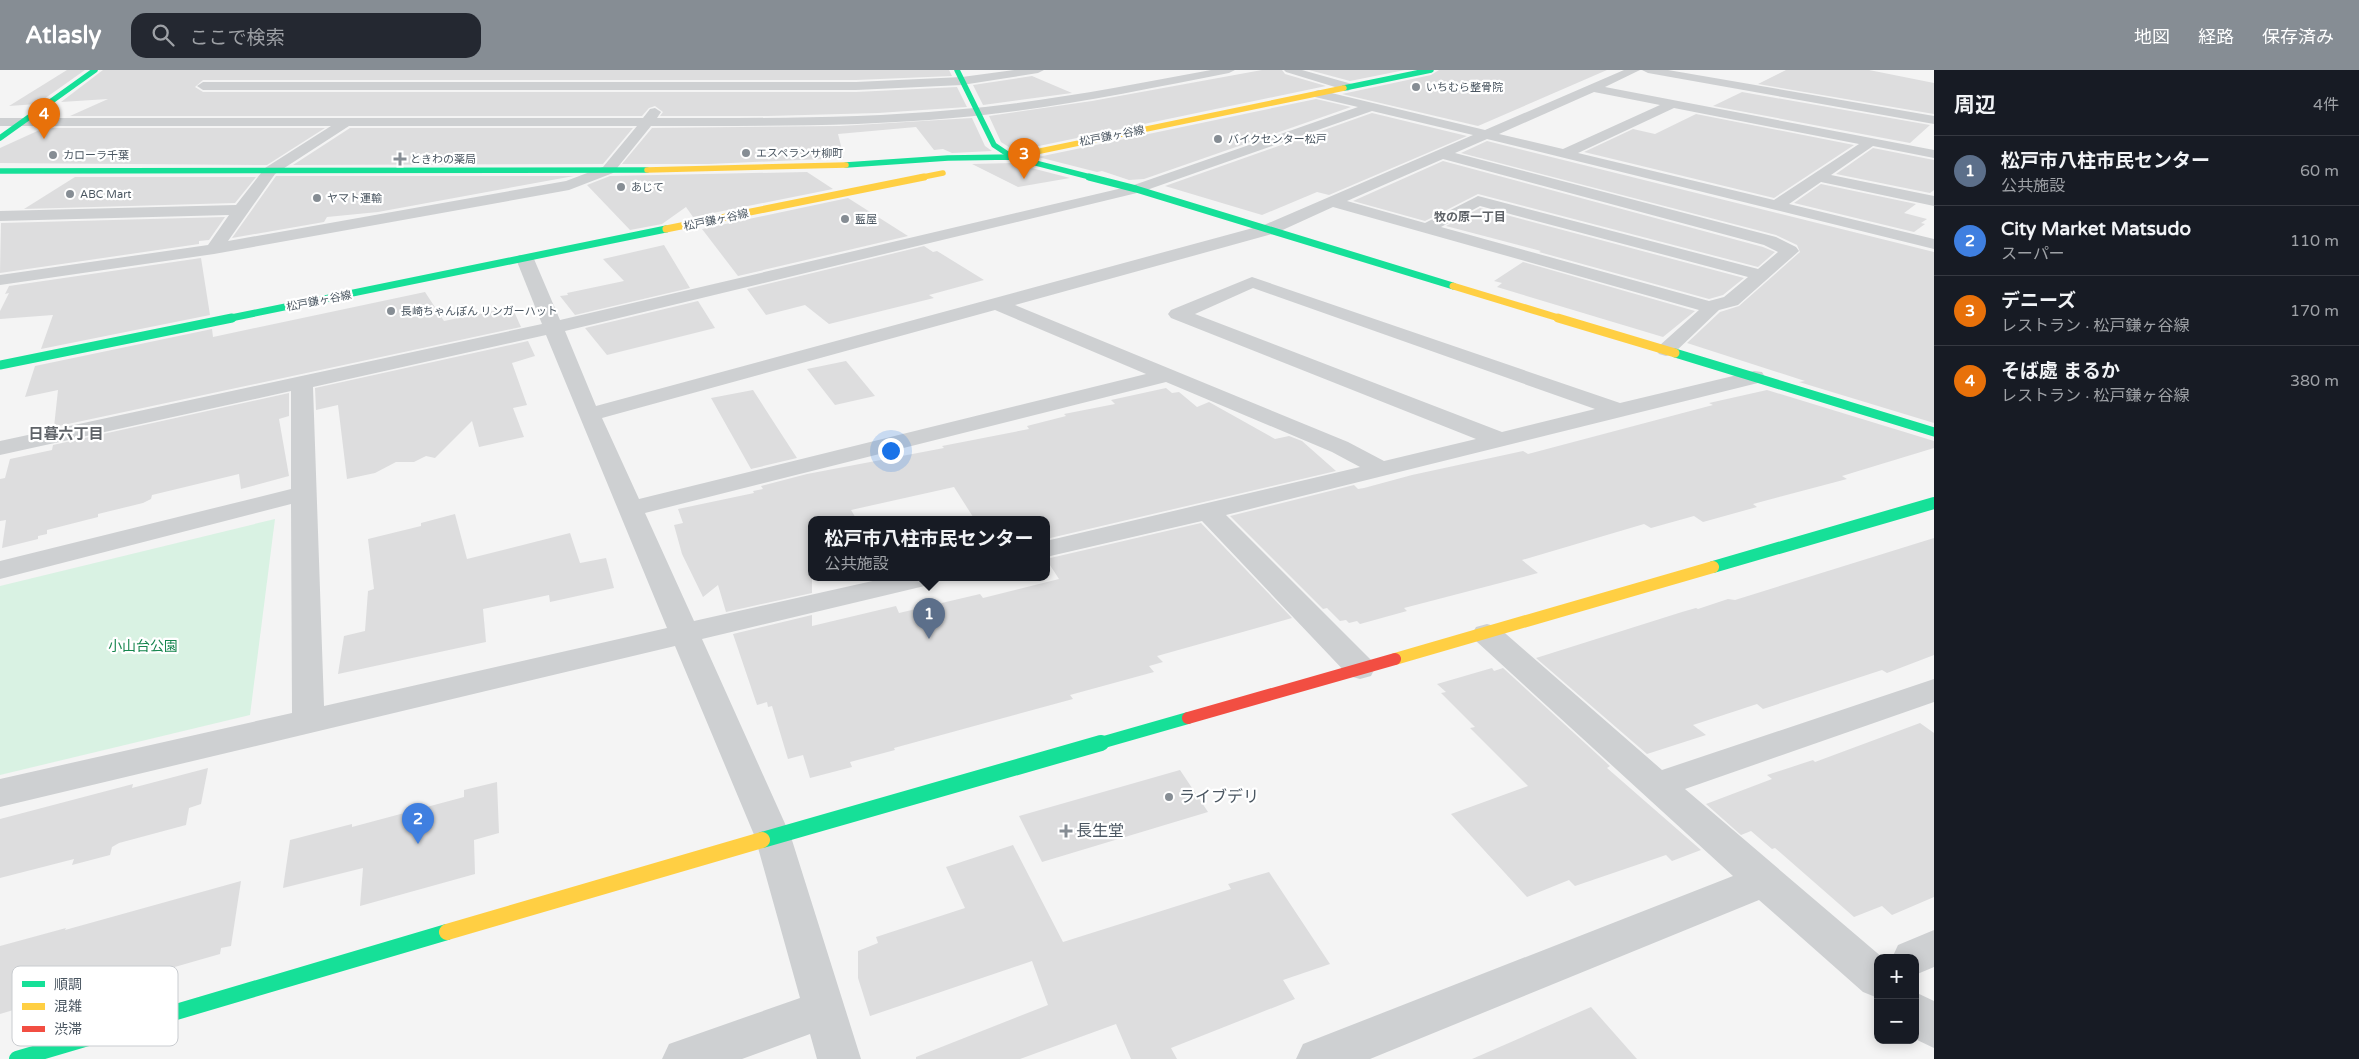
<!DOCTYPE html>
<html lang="ja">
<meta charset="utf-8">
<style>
body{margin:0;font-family:"Varela Round","Noto Sans JP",sans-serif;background:#242831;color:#f1f3f6}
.controls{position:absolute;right:15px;bottom:15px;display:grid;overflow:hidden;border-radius:10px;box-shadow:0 2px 12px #0003}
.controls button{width:45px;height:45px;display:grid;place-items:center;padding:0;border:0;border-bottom:1px solid #363941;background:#171b24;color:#f1f3f6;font:25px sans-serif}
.you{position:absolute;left:890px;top:380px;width:18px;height:18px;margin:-12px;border:4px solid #fff;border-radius:50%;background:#1a73e8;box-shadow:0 0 0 8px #1a73e833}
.badge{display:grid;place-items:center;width:32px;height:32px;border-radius:50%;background:#868d94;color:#fff;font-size:16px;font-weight:700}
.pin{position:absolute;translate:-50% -41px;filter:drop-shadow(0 1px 2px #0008)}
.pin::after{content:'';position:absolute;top:26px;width:18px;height:15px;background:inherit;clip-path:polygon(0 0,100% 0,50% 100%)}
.popup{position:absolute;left:808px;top:446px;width:242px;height:65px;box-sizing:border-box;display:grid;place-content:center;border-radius:10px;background:#171b24;filter:drop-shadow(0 1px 4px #0005);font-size:16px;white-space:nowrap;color:#9ea1a6}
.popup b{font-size:19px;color:#f1f3f6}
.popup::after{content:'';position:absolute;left:50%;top:100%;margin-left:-10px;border:10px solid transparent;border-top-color:#171b24}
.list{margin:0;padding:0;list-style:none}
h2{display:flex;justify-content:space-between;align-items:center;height:65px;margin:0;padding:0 20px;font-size:21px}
h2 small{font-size:16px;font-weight:400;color:#9ea1a6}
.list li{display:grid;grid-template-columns:32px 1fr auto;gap:15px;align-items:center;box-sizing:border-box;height:70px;padding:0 20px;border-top:1px solid #363941}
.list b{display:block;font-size:19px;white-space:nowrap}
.list p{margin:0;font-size:16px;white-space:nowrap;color:#9ea1a6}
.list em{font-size:16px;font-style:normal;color:#9ea1a6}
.icon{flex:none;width:28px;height:28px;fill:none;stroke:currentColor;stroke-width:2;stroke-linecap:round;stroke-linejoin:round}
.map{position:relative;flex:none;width:1934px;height:989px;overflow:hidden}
header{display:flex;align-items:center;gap:30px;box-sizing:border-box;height:70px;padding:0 25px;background:#868d94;color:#fff}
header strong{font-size:24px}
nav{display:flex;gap:28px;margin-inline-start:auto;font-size:18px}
.search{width:350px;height:45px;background:#242831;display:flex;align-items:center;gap:12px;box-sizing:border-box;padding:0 18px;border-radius:15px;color:#9ea1a6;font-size:19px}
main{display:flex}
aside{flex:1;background:#171b24}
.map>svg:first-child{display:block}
</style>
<header>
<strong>Atlasly</strong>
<div class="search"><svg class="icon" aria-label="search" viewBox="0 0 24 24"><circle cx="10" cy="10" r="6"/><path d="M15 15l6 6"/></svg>ここで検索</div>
<nav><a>地図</a><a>経路</a><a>保存済み</a></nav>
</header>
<main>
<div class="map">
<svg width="1934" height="989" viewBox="0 0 1934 989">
<rect width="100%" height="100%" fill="#f4f4f4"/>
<!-- green -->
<path fill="#d9f2e3" d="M275,449L250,645L0,705V516Z"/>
<!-- building -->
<g fill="#ddddde">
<path d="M67,0H85L37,34L9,36Z"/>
<path d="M103,0H949L952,6L856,10H203L195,17L203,22H856L957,17L967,37L878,43L768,46H660L663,42L655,36L649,38L642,46H70L108,29L61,32Z"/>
<path d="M1262,0H1282L1285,4L1326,16L1015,81L1001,72L989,46L1092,31Z"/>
<path d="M1309,0H1405L1350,11Z"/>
<path d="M1439,0H1607L1478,56L1342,24L1431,5Z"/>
<path d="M1786,0H1869L1934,13V44L1758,14Z"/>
<path d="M1032,6L1072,23L983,35L973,15Z"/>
<path d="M1742,22L1930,55L1910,73L1713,36Z"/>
<path d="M1316,29L1351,37L1144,109L1129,110L1102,101L1097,102L1038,87Z"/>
<path d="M1372,43L1467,66L1329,125L1317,122L1262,145L1165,116Z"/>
<path d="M1696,44L1854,75L1774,128L1584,82L1633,59L1655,64Z"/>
<path d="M972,48L985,76L992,81L952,83L943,79L934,80L916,57L838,64L844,88L709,94H622L652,58L840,56Z"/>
<path d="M44,58H325L267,95L0,93V78Z"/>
<path d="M350,58H633L603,94L293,95Z"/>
<path d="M1487,71L1934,182V353L1799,312L1805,311L1687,273L1720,242L1739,236L1800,182L1797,175L1776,165L1461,83Z"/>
<path d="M1873,78L1934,90V120L1930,123L1836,104Z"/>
<path d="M1443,91L1763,177L1775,182L1758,197L1478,124L1425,151L1353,131Z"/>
<path d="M1012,93L1070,108L1018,117L972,94Z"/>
<path d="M807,102L833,119L693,147L686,137L662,154L630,160L587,115L610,106Z"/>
<path d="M276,106H574L378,142L327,147L324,152L232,168Z"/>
<path d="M75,107H256L235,133L24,139Z"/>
<path d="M1821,114L1916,134L1904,143L1927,149L1921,153L1925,154L1914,162L1794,133Z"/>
<path d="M848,128L908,166L738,206L702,159Z"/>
<path d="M1480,138L1744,208L1723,225L1709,229L1539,182L1541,181L1446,156Z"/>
<path d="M225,147L209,170L199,171V174L0,203L1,153Z"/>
<path d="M664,175L690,218L575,245L560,226L568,225L567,223L624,211L603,189Z"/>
<path d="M924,176L933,182L937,181L984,210L929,225L934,228L829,254L805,235L766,245L747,219Z"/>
<path d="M201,188L210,245L41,279L53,245L0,249V241L9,223L5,224L9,216Z"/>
<path d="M1523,192L1695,241L1663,267L1497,217L1502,213L1494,211Z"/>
<path d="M425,222L444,251L512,237L521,257L54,357L58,320L25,327L35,296L212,259L213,267Z"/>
<path d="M698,231L715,258L607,285L585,258Z"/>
<path d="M528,271L535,286L512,293L527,335L513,338L524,367L479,377L472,351L435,388L426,386L414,392H396L375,403L347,409L338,335L316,340L315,318Z"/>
<path d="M846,291L875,326L835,335L807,299Z"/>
<path d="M1166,318L1172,323L1179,322L1197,337L1209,332L1275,369L1289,366L1302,371L1336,401L1046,469V450H975L954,417L851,440L857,450H812V523L726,542L718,515L703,527L682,484L674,455L683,453L678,439L754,423L753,421L763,419L761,416L807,404L944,378L942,376L1029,359L1027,356L1066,346L1064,344L1115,334L1111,330Z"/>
<path d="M753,320L771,348L797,388L751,399L711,328Z"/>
<path d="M1767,320L1934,371V378L1842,406L1847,409L1753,434L1757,437L1703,452L1694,446L1651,458L1644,454L1522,490L1538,503L1404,538L1407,541L1360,554L1357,551L1349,553L1346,550L1340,551L1327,538L1323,539L1230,446L1354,415L1358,419L1364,418L1412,405L1523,381L1528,384L1713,335L1709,333Z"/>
<path d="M289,323V346L279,349L289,406L241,419L239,404L152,425L151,429L143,433L98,444V447L47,460V464L38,466V469L2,478L6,450L0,451V409L5,408L10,389L52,380L53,375Z"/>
<path d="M455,444L467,489L570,463L580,493L606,488L614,518L550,532L549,525L483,539L486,572L338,604L344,566L365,561L368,521L374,519L368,469L421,456V453Z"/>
<path d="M1201,453L1292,548L1157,586L1163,592L1149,596L1154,602L1070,625L1073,629L894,678L895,680L850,692L852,697L810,708L803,685L788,689L772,636L768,637L767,632L757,635L733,564L812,545V556L896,536L899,543L980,524L983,528L1059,509L1046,489Z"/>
<path d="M1934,468V585L1887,603L1882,600L1763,639L1757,634L1693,655L1706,665L1647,684L1536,588L1682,542L1696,538L1698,539L1728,529L1735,530Z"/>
<path d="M1492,598L1494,601L1503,598L1610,696L1607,698L1701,780L1672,791L1666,785L1575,816L1569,810L1527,827L1451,744L1528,716L1470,658L1475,657L1441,623L1446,622L1437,614Z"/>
<path d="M1920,653L1934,663V827L1892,845L1882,836L1854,847L1775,778L1772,779L1751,761L1741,765L1706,734L1772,709L1767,705L1813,690L1815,692Z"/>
<path d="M208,698L201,734L189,738L186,755L119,773L112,777L110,785L72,795L74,789L0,808V749L133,714L132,718Z"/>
<path d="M1180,700L1208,742L1042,792L1019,746Z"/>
<path d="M497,712L499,763L474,770L475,804L360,836L363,798L283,818L290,770L352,754V757L464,727V720Z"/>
<path d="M1013,775L1063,872L1231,819L1228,814L1269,802L1330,894L1283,910L1295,929L1171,978L1177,989H1131L1116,954L1020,989H916V987L1048,935L1032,891L870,946L858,908V881L878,873L876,867L965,838L946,797Z"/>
<path d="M241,811L231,876L221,878L220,884L56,931L57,927L0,944V876L66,858L65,860Z"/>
<path d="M1591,937L1637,989H1472Z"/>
</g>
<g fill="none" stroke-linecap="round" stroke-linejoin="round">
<!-- street -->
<g fill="#ced0d2" fill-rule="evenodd">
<path d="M1014,0H1044L1038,3L962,15L856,20H203L197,16L203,12H856L962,7Z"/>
<path d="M1211,0H1235L1229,3C1137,21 1046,40 953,48C852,57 751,56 651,56L613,103L569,120L214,184L0,215V205L208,175L229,145L0,151V141L236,135L265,98L331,56H0V48H643L650,39L655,38L661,42L657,48C755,48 854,49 952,40C1039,33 1125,16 1211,0ZM349,56H637L603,97L566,111L228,171L275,104Z"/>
<path d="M1284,0H1302L1352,14L1354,17L1348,21L1286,2Z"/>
<path d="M1624,0H1640L1605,17L1934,80V88L1873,76L1831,105L1934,126V136L1821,112L1789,134L1934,169V179L1487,69L1455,83L1776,167L1796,177L1799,181L1738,235L1719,240L1673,284L1666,286L1659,284L1656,280L1659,276L1699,240L1333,137L1276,163L1015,235L1348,372L1384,391L1476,369L1171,248L1168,244L1171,240L1252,207L1620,333L1754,301L1762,302L1765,307L1762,312L1226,445L1371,590L1375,598L1371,606L1360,609L1349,606L1202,451L1046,487V471L1360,397L1332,382L1166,312L645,443L694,551L886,508H937L933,514L702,569L791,767L861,989H817L810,964L742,989H662L669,974L800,928L755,767L675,576L0,737V709L292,643L291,434L0,509V491L291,419V321L0,385V371L542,254L516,189L519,185H531L534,189L560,250L1131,116L1358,37L1315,27L1313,24L1315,21L1319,20L1485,60ZM1594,22L1660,35L1563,79L1499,64ZM1674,38L1859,74L1774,130L1578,83ZM1372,41L1473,65L1264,155L596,336L565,261L1141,122ZM1443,89L1764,175L1778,182L1758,199L1478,126L1425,153L1347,131ZM1480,136L1748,207L1724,227L1709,231L1441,157ZM1253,218L1595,339L1502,362L1195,244ZM995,240L1146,304L639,429L602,348ZM546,265L667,558L324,636L313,317Z"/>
<path d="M1642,0H1668L1934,46V54L1648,3Z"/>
<path d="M1487,554L1498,557L1662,700L1934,609V632L1685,719L1883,888H1878V928L1863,922L1759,830L1370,989H1296L1303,974L1733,806L1476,571L1472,564L1476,557Z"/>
<path d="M1934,860V897L1915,905V888H1892L1898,875Z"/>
<path d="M1915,922L1934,931V978L1915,969Z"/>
</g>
<!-- fast-far4 -->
<g stroke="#16e098" stroke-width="5.5">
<path d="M957,0L994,75L1012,87"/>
<path d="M1344,18L1431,0"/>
<path d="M0,68L95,0"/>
<path d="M846,95L948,88L1012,87L1094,108"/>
<path d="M0,101L647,100"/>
</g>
<!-- fast-far3 -->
<g stroke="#16e098" stroke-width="7">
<path d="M1089,107L1136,119L1453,216"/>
<path d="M226,249L666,159"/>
</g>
<!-- fast-far2 -->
<g stroke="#16e098" stroke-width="9">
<path d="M1675,283L1934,362"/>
<path d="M0,295L232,248"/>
</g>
<!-- fast-far1 -->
<g stroke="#16e098" stroke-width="12">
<path d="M1713,497L1934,433"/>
<path d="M1097,674L1188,648"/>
</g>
<!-- fast -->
<g stroke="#16e098" stroke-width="16">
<path d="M762,770L1101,673"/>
<path d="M17,989L447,862"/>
</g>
<!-- slow-far4 -->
<g stroke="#ffcf43" stroke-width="5.5">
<path d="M1021,85L1344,18"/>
<path d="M647,100L846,95"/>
<path d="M918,108L943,103"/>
</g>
<!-- slow-far3 -->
<g stroke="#ffcf43" stroke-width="7">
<path d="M666,159L924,107"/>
<path d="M1453,216L1562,249"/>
</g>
<!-- slow-far2 -->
<path stroke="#ffcf43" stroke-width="9" d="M1558,248L1675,283"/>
<!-- slow-far1 -->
<path stroke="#ffcf43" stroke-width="12" d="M1395,589L1713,497"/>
<!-- slow -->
<path stroke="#ffcf43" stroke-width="16" d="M447,862L762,770"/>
<!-- jam -->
<path stroke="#f24e42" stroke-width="12" d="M1188,648L1395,589"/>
</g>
<!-- markers -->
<g fill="#868d94" stroke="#fff" stroke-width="2">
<circle cx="1416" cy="17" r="5"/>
<circle cx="1218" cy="69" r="5"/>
<circle cx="746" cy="83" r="5"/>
<circle cx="53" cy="85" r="5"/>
<path d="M397.5 81.5h5v5h5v5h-5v5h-5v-5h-5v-5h5z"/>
<circle cx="621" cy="117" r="5"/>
<circle cx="70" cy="124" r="5"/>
<circle cx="317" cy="128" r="5"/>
<circle cx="845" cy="149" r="5"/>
<circle cx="391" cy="241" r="5"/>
<circle cx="1169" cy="727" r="5"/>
<path d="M1063.5 753.5h5v5h5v5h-5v5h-5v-5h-5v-5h5z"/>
</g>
<g text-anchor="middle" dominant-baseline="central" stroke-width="4.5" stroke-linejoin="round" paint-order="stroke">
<!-- far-poi labels -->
<g font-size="11" fill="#4a5661" stroke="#fff" text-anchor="start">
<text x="1426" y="17">いちむら整骨院</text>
<text x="1228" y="69">バイクセンター松戸</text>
<text x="756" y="83">エスペランサ柳町</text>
<text x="63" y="85">カローラ千葉</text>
<text x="410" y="89">ときわの薬局</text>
<text x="631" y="117">あじて</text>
<text x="80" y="124">ABC Mart</text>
<text x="327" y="128">ヤマト運輸</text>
<text x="855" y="149">藍屋</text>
<text x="401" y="241">長崎ちゃんぽん リンガーハット</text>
</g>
<!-- far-street labels -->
<g font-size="11" fill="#4a5661" stroke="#fff">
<text transform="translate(1112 66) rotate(-11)">松戸鎌ヶ谷線</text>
<text transform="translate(716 150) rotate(-12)">松戸鎌ヶ谷線</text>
<text transform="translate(319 231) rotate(-11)">松戸鎌ヶ谷線</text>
</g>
<!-- far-neighbourhood labels -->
<g font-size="12" font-weight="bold" fill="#5f6368" stroke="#fff">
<text x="1470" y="147">牧の原一丁目</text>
</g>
<!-- park labels -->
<g font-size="14" fill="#17864f" stroke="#fff">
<text x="143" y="576">小山台公園</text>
</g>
<!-- neighbourhood labels -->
<g font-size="15" font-weight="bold" fill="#5f6368" stroke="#fff">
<text x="66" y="364">日暮六丁目</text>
</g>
<!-- near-poi labels -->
<g font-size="16" fill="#4a5661" stroke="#fff" text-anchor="start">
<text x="1179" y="727">ライブデリ</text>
<text x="1076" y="761">長生堂</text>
</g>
</g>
<!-- legend -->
<rect x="12" y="896" width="166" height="80" rx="8" fill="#fff" stroke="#c9ccd0" stroke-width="1"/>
<rect x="22" y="911" width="23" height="6" fill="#16e098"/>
<rect x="22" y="933" width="23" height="7" fill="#ffcf43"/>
<rect x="22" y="956" width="23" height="6" fill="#f24e42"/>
<g font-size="14" fill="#4a5661">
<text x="54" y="919">順調</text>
<text x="54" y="941">混雑</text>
<text x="54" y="964">渋滞</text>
</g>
</svg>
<div class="controls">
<button>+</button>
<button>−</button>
</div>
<div class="you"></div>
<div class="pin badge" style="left:929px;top:569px;background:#5c6f8a">1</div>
<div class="popup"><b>松戸市八柱市民センター</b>公共施設</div>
<div class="pin badge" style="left:418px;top:774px;background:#3f7fe0">2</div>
<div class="pin badge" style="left:1024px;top:109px;background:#e8710a">3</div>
<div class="pin badge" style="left:44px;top:69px;background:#e8710a">4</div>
</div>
<aside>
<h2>周辺<small>4件</small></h2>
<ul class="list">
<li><span class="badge" style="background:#5c6f8a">1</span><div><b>松戸市八柱市民センター</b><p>公共施設</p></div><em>60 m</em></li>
<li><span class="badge" style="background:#3f7fe0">2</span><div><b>City Market Matsudo</b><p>スーパー</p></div><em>110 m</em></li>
<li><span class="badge" style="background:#e8710a">3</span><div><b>デニーズ</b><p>レストラン · 松戸鎌ヶ谷線</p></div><em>170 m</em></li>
<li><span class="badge" style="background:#e8710a">4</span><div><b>そば處 まるか</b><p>レストラン · 松戸鎌ヶ谷線</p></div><em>380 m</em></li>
</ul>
</aside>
</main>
